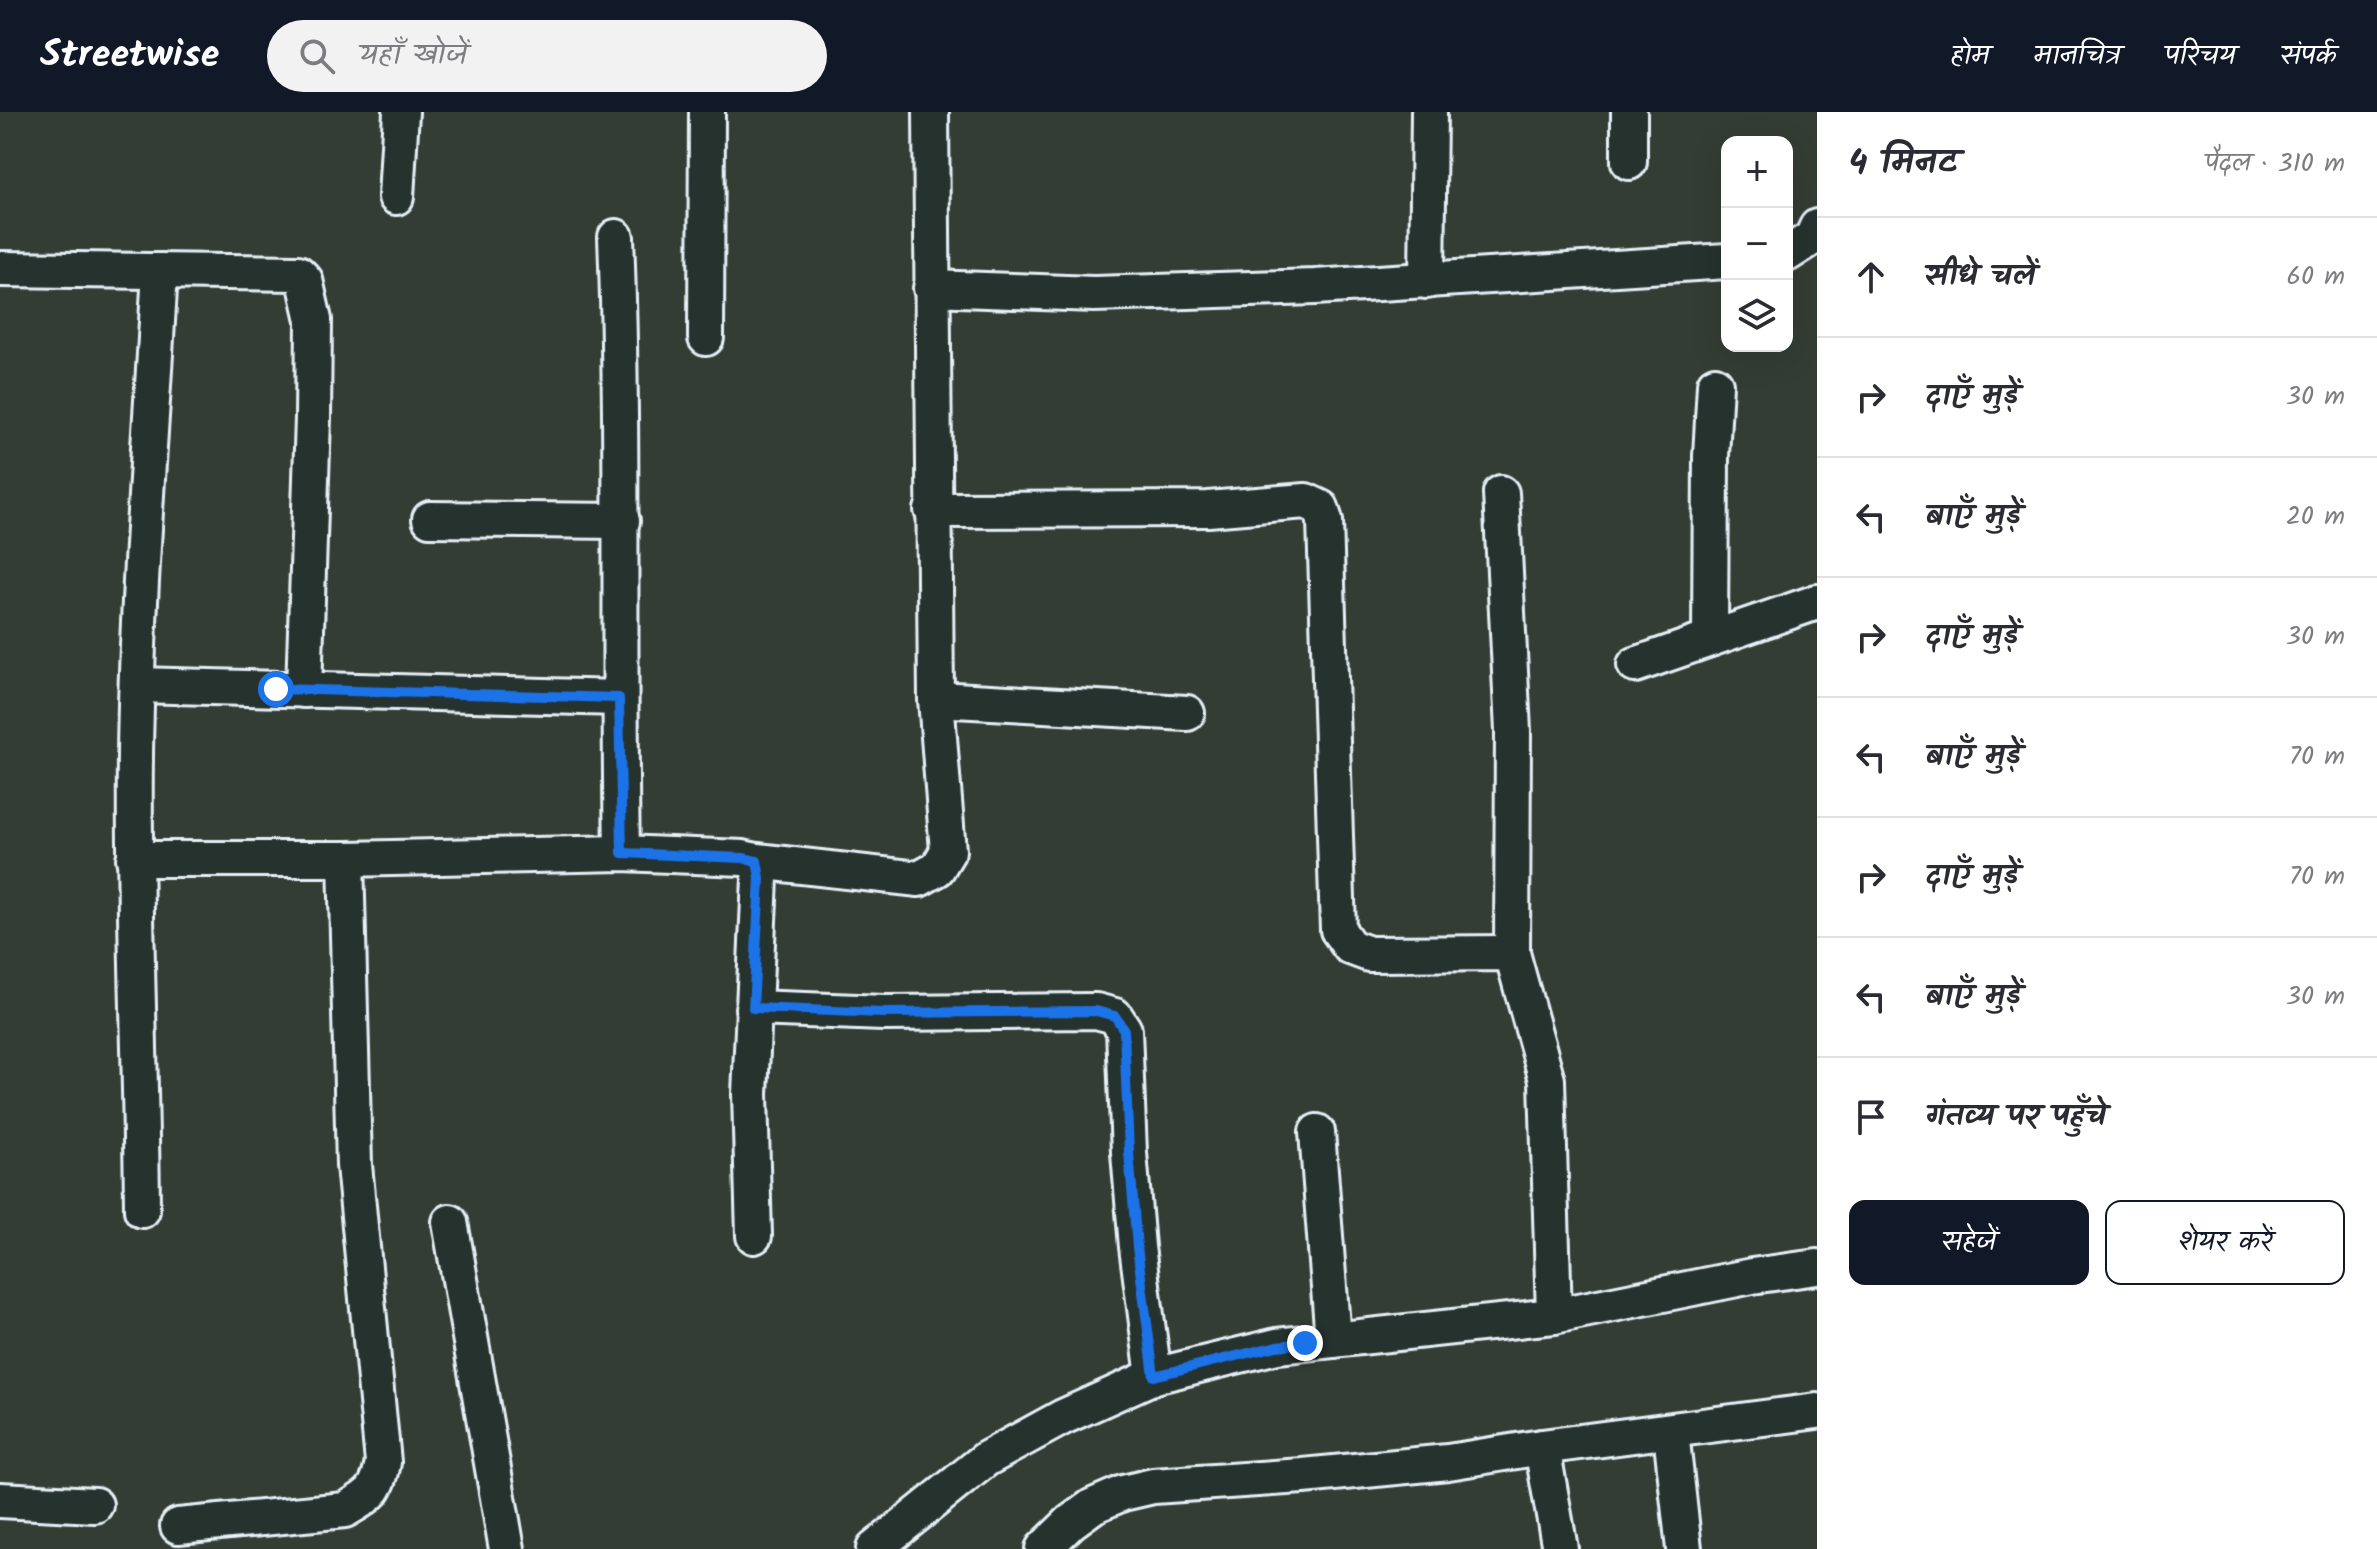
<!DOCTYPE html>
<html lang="hi">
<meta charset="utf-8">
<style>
body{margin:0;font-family:Kalam,"Playpen Sans Deva",sans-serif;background:#f2f2f3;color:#2b2b33}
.controls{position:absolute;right:24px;top:24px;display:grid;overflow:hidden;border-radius:16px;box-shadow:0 8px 32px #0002}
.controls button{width:72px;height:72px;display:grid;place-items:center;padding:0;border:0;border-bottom:2px solid #e1e1e2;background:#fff;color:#2b2b33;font:40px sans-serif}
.stop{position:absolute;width:24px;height:24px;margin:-18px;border:6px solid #1a73e8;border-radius:50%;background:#fff}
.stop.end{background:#1a73e8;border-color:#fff;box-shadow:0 2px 8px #0008}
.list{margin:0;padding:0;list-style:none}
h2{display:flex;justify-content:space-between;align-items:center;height:104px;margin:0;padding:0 32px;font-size:34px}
h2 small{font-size:26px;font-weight:400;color:#7c7c81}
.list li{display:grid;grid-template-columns:52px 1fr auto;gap:24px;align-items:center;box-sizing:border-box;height:120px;padding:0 32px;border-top:2px solid #e1e1e2}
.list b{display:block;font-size:30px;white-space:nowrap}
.list em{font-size:26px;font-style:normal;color:#7c7c81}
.actions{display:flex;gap:16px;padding:24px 32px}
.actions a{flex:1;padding:18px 0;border:2px solid #111827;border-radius:16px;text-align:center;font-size:28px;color:#111827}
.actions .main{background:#111827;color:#fff}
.icon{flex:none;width:44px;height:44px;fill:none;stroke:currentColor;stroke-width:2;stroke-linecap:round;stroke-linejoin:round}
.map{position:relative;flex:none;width:1817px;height:1437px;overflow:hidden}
header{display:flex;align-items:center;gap:48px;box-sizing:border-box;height:112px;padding:0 40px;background:#111827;color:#fff}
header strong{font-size:38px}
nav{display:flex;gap:44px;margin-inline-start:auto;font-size:28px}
.search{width:560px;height:72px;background:#f2f2f3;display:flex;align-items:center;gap:20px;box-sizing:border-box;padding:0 28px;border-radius:44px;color:#7c7c81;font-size:30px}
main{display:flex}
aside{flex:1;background:#fff}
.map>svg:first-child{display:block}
</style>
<header>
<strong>Streetwise</strong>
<div class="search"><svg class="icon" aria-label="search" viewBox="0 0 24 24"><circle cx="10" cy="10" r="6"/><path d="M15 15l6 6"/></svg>यहाँ खोजें</div>
<nav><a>होम</a><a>मानचित्र</a><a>परिचय</a><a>संपर्क</a></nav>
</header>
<main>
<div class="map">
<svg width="1817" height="1437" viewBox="0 0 1817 1437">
<rect width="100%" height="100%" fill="#343d34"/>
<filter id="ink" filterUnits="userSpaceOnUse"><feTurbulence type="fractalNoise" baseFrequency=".0125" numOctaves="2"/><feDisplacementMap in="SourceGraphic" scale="16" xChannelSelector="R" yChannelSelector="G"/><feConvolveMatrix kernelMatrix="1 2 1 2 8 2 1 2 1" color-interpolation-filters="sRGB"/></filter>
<g filter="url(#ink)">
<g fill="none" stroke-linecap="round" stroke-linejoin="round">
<!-- minor casing -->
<g stroke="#e8f1f8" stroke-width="40">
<g id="minor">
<path d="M1629,50V0"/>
<path d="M396,85L401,0"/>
<path d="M616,125C624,330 618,536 622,741"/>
<path d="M1787,142L1812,126L1817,115"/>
<path d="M0,157L298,161L305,168L314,208L313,306L304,578"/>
<path d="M1427,169L1429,0"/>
<path d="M931,176L1094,182L1315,175L1727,149"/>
<path d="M706,226L707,0"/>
<path d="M1501,381L1513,619L1512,841"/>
<path d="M932,398L1208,397L1306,389L1321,396L1325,409L1338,818L1350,835L1369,842L1512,841L1547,968L1554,1204"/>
<path d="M430,407L622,409"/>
<path d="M1710,527L1711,344L1715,272"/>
<path d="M1635,553L1817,490"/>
<path d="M137,573L619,586"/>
<path d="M936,587L1187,601"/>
<path d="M134,747H346L622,741L743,746L757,749L760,766L750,982L754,1124"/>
<path d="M757,749L919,767L937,757L948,739L936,587L931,0"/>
<path d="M753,896L884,901L1096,899L1115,904L1124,918L1129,1041L1137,1135L1154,1264"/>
<path d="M1317,1020L1333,1228"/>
<path d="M142,1098C141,946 133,795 135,643C137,482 151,320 160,159"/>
<path d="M450,1110L507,1437"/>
<path d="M1671,1320L1684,1437"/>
<path d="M1542,1335L1560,1437"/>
<path d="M0,1388L95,1393"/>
<path d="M178,1414L345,1398C371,1383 378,1379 383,1350L354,1053L346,747"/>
<path d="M874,1437L986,1347L1063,1305L1154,1264L1277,1234L1554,1204L1752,1164L1817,1155"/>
<path d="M1043,1437L1071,1410L1093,1394L1123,1381L1153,1374L1303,1364L1448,1350L1542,1335L1817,1299"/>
</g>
</g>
<!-- minor -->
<use href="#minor" stroke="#26332d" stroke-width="34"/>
</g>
</g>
<g fill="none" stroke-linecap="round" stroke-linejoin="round" filter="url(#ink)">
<!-- route -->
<path stroke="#1a73e8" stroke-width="10" d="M276,577L619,586L622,741L743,746L757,749L760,766L753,896L884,901L1096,899L1115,904L1124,918L1129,1041L1137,1135L1154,1264L1277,1234L1305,1231"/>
</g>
</svg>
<div class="controls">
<button>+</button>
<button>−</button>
<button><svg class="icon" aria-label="layers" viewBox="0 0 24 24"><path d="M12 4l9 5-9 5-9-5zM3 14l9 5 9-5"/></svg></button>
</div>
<div class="stop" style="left:276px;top:577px"></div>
<div class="stop end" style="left:1305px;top:1231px"></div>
</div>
<aside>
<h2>4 मिनट<small>पैदल · 310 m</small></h2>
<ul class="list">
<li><svg class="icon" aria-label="ahead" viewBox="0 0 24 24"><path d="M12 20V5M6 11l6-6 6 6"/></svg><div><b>सीधे चलें</b></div><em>60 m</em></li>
<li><svg class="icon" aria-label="right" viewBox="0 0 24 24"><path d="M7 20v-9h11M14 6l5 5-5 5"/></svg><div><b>दाएँ मुड़ें</b></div><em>30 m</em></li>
<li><svg class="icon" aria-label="left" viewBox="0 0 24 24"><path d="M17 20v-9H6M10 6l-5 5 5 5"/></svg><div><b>बाएँ मुड़ें</b></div><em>20 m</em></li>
<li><svg class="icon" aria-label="right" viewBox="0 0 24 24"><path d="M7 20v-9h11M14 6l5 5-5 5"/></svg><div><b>दाएँ मुड़ें</b></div><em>30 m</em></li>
<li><svg class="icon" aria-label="left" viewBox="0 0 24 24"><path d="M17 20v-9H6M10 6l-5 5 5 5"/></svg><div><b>बाएँ मुड़ें</b></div><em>70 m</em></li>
<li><svg class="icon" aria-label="right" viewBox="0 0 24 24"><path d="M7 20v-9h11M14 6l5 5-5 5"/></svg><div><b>दाएँ मुड़ें</b></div><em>70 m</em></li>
<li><svg class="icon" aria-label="left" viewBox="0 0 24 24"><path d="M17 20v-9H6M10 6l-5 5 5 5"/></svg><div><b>बाएँ मुड़ें</b></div><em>30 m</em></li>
<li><svg class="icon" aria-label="arrive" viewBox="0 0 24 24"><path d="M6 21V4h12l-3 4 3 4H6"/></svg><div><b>गंतव्य पर पहुँचे</b></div></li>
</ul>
<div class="actions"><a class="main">सहेजें</a><a>शेयर करें</a></div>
</aside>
</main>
